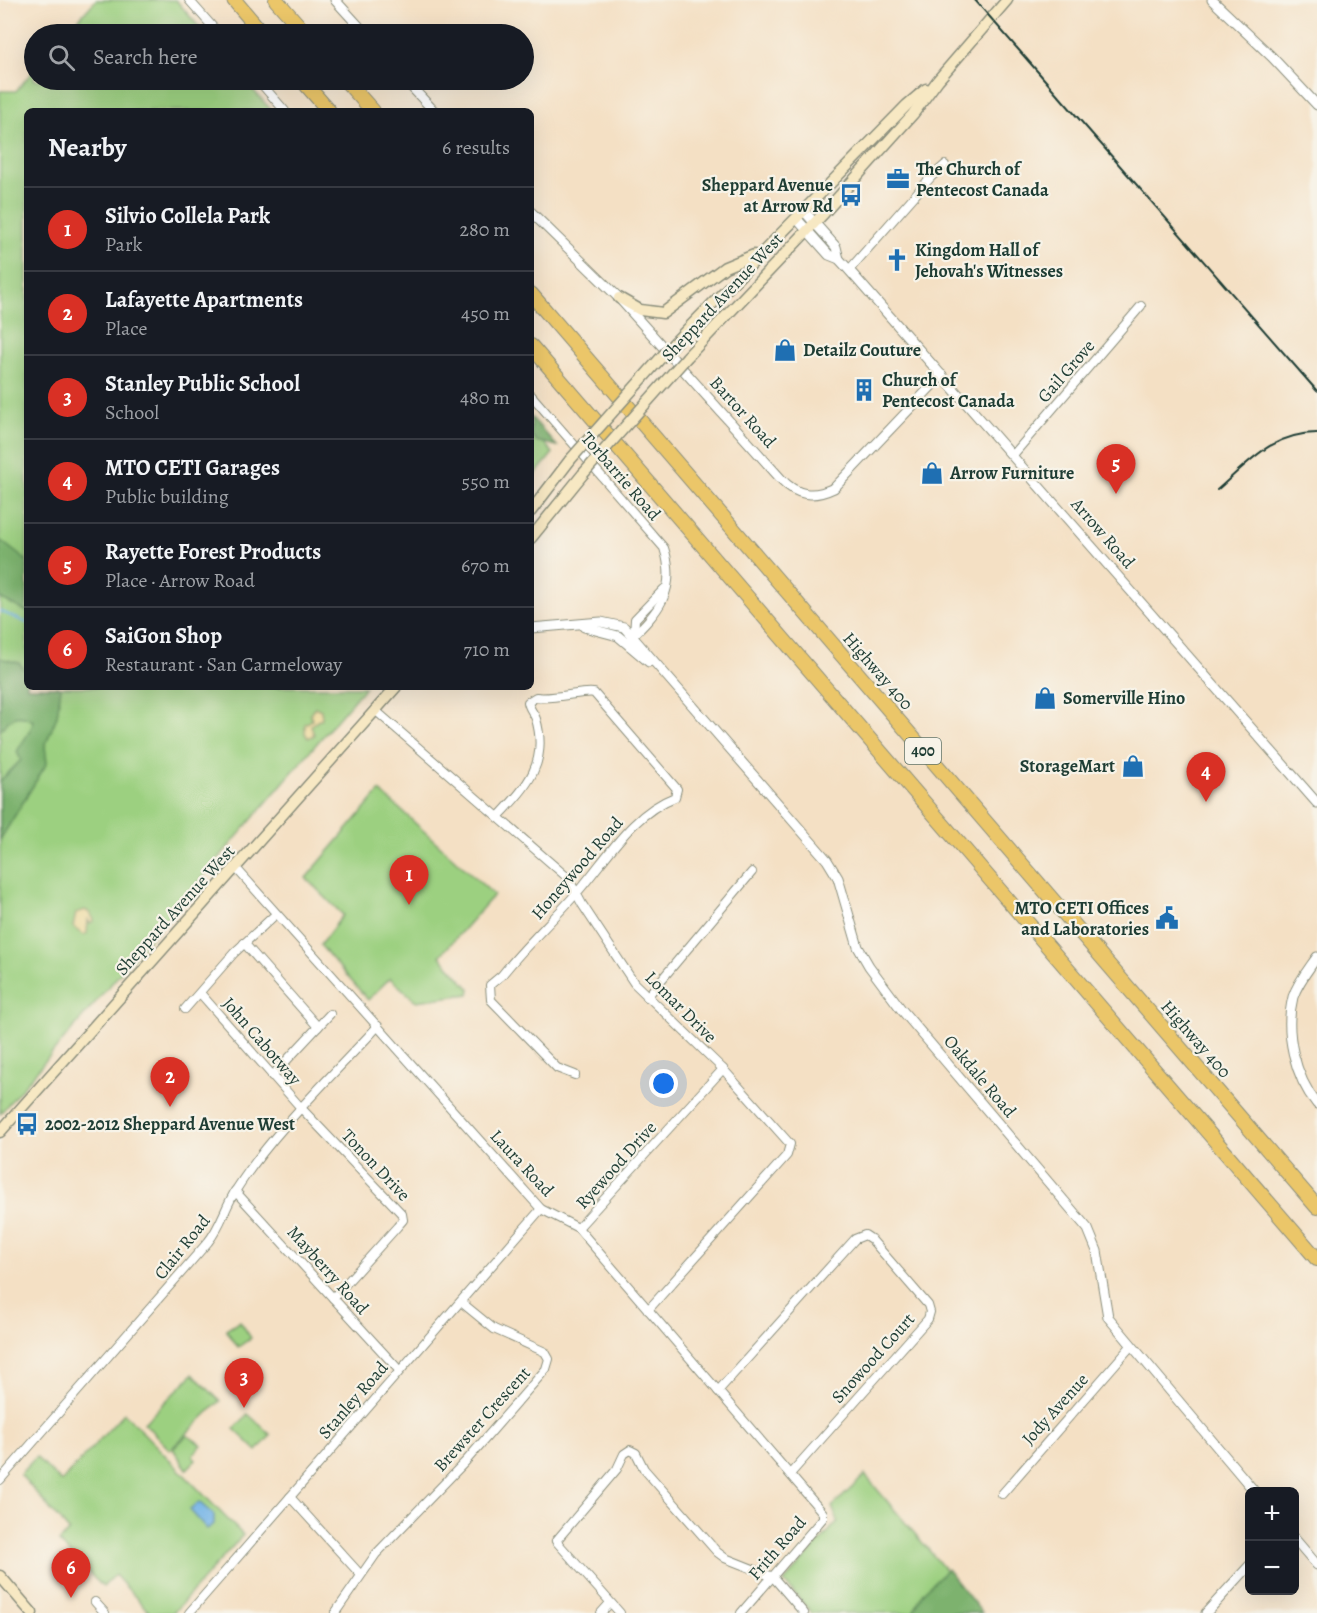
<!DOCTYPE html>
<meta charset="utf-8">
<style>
body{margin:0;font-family:Alegreya,serif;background:#242831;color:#f1f3f6}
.controls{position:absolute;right:18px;bottom:18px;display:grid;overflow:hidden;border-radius:9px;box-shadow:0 6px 24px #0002}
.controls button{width:54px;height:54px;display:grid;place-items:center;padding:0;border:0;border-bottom:2px solid #363941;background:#171b24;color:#f1f3f6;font:30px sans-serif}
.you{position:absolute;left:664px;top:1084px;width:21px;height:21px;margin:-15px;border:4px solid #fff;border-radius:50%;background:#1a73e8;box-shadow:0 0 0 9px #1a73e833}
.badge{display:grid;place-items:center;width:39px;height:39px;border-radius:50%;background:#d93025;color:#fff;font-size:20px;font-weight:700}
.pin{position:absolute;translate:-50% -50px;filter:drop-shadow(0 2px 3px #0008)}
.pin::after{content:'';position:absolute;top:32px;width:21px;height:18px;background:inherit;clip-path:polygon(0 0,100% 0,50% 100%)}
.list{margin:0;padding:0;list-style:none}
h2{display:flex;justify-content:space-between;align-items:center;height:78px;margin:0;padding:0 24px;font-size:26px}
h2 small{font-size:20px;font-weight:400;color:#9ea1a6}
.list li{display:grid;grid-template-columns:39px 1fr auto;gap:18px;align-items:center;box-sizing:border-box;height:84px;padding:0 24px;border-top:2px solid #363941}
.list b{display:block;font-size:22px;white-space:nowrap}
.list p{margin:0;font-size:20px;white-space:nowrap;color:#9ea1a6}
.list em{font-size:20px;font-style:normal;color:#9ea1a6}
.icon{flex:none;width:33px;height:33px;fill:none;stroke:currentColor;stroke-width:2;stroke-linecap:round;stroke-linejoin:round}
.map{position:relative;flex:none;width:1317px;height:1613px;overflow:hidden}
.search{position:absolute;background:#171b24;box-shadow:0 6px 24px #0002;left:24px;top:24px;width:510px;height:66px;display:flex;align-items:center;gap:15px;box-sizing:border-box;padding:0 21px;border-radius:33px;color:#9ea1a6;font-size:22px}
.panel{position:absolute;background:#171b24;box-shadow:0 6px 24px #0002;left:24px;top:108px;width:510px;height:582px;border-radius:9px}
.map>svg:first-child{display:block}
</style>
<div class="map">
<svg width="1317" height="1613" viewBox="0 0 1317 1613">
<rect width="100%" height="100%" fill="#f7f3e8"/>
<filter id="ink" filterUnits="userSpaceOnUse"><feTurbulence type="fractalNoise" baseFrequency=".0167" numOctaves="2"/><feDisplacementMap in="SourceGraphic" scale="12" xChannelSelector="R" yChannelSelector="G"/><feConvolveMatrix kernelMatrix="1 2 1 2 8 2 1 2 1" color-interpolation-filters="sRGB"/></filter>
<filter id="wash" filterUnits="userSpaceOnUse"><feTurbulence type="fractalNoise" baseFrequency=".008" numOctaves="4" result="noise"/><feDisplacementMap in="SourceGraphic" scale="24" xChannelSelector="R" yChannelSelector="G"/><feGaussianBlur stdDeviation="1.35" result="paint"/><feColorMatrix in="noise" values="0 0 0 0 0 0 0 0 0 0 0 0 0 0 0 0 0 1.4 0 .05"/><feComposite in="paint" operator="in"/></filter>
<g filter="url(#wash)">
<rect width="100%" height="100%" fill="#f4e0c4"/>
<!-- green -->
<g fill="#9cd080" stroke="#5e865a" stroke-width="1.5">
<path d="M96,0H176L205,34H65Z"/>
<path d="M34,70V80H244L272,111H27V687H365L0,1114V91H16Z"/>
<path d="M531,428L553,453L531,480Z"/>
<path d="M380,791L494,895L440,956L470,989L469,994L416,1001L390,978L368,1000L320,945L343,915L306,878Z"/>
<path d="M240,1321L251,1338L238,1347L226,1330Z"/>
<path d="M193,1374L220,1401L170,1450L144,1423Z"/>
<path d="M124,1413L243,1535L173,1613H150L115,1575L103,1587L59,1542L69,1531L20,1474L36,1457L61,1482Z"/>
<path d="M248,1414L271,1435L257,1451L234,1429Z"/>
<path d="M187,1435L202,1445L192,1456L196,1460L187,1469L173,1449Z"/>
<path d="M865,1475L982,1613H812L784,1582L838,1521L832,1507Z"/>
</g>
<!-- forest -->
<g fill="#7db26e" stroke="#4e7851" stroke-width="1.5">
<path d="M531,417L557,446L536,441L531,434Z"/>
<path d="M0,540L27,561V612L0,598Z"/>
<path d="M0,658L19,663L27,672V687H61L57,716L45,746L47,763L0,840V781L21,760L17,752C21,742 32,732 33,721C17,712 10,717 0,731Z"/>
<path d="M947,1569L982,1613H913L923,1592Z"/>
</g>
<!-- sand -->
<g fill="#eeda9e" stroke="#868c69" stroke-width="1.5">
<path d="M315,707L321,710L322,718L311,725L314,735L308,738L305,733V724L312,720L310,713Z"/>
<path d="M85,910L90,913L94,920L90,924L88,920L87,933L84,935L73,927L76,913Z"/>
</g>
<!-- water -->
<path fill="#72b3e7" stroke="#48788e" stroke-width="1.5" d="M199,1502L214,1515V1524L207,1529L190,1510Z"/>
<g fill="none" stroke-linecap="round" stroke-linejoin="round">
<!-- stream -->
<path stroke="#72b3e7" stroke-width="2" d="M0,611L27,623"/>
</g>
</g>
<g filter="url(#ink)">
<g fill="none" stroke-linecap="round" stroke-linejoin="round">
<!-- minor casing -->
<g stroke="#8a8e7c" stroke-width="10">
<g id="minor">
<path d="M189,0L219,34"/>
<path d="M258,80L285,111"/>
<path d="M849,270L931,177L945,165"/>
<path d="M531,395L664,548C678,591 658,612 629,640"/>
<path d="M1013,455L1141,306"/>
<path d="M634,636L635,619L664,589"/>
<path d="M375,710L568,878L582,904L634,983L723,1069L790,1144L787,1155L648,1310"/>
<path d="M498,817C526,787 549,764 536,719C534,713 529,709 528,702L536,697C553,700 586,690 594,693L677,789L675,797C630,814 605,862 574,896C550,923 524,947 502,975L490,985L491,1000L557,1068L575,1075"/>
<path d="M235,867L541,1209L578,1228L823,1513V1518L741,1613"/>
<path d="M244,943L318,1027"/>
<path d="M200,993L302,1109L402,1214L403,1220L397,1227L333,1298"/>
<path d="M647,997L752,872"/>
<path d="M185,1009L234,953L276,914"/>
<path d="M272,1076L330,1014"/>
<path d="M235,1191L399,1370"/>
<path d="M578,1228L723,1069"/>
<path d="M718,1391L855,1239L865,1235L871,1239L928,1305L930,1312L928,1319L791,1473"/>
<path d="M0,1480L208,1242C221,1226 225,1207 236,1190C271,1134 332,1076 378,1026"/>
<path d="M1002,1494L1131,1346"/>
<path d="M290,1497L360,1574"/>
<path d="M95,1602L105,1613"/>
<path d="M189,1613L541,1209"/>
<path d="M335,1613L376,1554L466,1461L546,1369L549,1359L545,1352L494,1329L461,1302"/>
<path d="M601,1613L610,1603"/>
<path d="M620,1613L556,1541L617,1469L624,1454L630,1450L636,1453L644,1469L717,1552L725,1558L773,1577L804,1613"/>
</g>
</g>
<!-- tertiary casing -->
<g stroke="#8a8e7c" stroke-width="11">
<g id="tertiary">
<path d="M335,0L366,34"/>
<path d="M1212,0L1272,57L1317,105"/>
<path d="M405,80L434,111"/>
<path d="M804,211L836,247L839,259"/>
<path d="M531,212L619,298L781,479C797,496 813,498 834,488L942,375"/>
<path d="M796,218L829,255L839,259L849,270L1317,803"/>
<path d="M584,627L618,636L649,662"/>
<path d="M531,628L601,622L624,627L827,860L838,878L858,947L869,966L901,1009L1088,1229L1097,1251L1108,1317L1255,1492"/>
<path d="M1317,957C1308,970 1298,982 1293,997C1284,1032 1295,1077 1317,1104"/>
<path d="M1294,1538L1317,1565"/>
<path d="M1206,1613L1250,1565"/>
</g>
</g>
<!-- secondary casing -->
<g stroke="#8a8e7c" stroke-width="13">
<g id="secondary">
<path d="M619,298L640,310L663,313L725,267L754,255"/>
<path d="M674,343L907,105L926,89"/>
<path d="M687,357L824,213L913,114L938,80L1007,0"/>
<path d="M531,511L570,460"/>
<path d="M531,538L583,474"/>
<path d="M0,1132L396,687"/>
<path d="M0,1576L32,1613"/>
</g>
</g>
<!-- motorway casing -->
<g stroke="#8a8e7c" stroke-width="16">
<g id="motorway">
<path d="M234,0L263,34"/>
<path d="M276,0L306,34"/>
<path d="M302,80L329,111"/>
<path d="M345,80L373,111"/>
<path d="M531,294L1317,1207"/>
<path d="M531,346L1317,1259"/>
</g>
</g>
<!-- minor -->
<use href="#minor" stroke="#fff" stroke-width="8"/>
<!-- tertiary -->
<use href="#tertiary" stroke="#fff" stroke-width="9"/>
<!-- secondary -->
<use href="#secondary" stroke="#f7e8c3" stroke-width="10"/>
<!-- motorway -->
<use href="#motorway" stroke="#ebc669" stroke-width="14"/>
<!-- rail -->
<g stroke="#1f3d34" stroke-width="2">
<path d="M975,0L1317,391"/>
<path d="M1217,490C1249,462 1272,433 1317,433"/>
</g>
<!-- secondary-bridge casing -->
<g stroke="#8a8e7c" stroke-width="13" stroke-linecap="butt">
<g id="secondary-bridge">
<path d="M570,460L674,343"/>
<path d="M583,474L687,357"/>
</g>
</g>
<!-- secondary-bridge -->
<use href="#secondary-bridge" stroke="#f7e8c3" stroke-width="10"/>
</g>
</g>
<!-- icons -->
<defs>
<g id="office-bare" transform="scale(1.8)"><path d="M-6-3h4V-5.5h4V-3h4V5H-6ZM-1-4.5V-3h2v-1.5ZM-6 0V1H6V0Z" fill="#1f6fb2" stroke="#f7f3e8" stroke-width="2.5" paint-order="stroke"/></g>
<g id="bus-bare" transform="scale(1.8)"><path d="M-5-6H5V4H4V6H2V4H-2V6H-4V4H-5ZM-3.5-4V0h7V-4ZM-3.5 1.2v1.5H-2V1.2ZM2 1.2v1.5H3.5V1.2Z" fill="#1f6fb2" stroke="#f7f3e8" stroke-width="2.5" paint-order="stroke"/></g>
<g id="church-bare" transform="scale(1.8)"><path d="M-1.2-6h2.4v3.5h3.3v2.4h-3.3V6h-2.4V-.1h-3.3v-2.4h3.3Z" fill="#1f6fb2" stroke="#f7f3e8" stroke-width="2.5" paint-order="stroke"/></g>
<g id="shop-bare" transform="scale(1.8)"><path d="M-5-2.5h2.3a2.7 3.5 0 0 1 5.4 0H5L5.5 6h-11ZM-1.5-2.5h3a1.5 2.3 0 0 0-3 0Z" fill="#1f6fb2" stroke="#f7f3e8" stroke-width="2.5" paint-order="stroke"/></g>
<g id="building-bare" transform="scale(1.8)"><path d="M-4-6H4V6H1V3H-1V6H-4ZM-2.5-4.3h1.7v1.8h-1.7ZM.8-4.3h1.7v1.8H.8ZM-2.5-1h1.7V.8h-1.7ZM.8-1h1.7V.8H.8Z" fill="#1f6fb2" stroke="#f7f3e8" stroke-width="2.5" paint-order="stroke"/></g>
<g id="civic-bare" transform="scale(1.8)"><path d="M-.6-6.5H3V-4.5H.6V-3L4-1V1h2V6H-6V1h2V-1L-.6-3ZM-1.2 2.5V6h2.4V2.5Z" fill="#1f6fb2" stroke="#f7f3e8" stroke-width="2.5" paint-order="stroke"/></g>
</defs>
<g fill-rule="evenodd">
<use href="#office-bare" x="898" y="179"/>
<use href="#bus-bare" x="851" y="195"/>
<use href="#church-bare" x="897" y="260"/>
<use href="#shop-bare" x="785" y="350"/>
<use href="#building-bare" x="864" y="390"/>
<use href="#shop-bare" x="932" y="473"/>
<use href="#shop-bare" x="1045" y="698"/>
<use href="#shop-bare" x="1133" y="766"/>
<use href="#civic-bare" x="1167" y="918"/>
<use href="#bus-bare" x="27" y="1124"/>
</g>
<g text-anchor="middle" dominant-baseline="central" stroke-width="4.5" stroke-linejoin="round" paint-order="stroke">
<!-- shield labels -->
<rect fill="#f7f3e8" stroke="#60746a" stroke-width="1.5" x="905" y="738" width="36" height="26" rx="4.5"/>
<g font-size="16" font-weight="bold" fill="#1f3d34">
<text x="923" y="751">400</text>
</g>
<!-- poi labels -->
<g font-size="18" font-weight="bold" fill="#1f3d34" stroke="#f7f3e8" text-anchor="start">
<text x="916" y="169">The Church of<tspan x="916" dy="21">Pentecost Canada</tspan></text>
<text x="833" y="185" text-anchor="end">Sheppard Avenue<tspan x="833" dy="21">at Arrow Rd</tspan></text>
<text x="915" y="250">Kingdom Hall of<tspan x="915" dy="21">Jehovah's Witnesses</tspan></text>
<text x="803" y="350">Detailz Couture</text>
<text x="882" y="380">Church of<tspan x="882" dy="21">Pentecost Canada</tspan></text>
<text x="950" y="473">Arrow Furniture</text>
<text x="1063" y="698">Somerville Hino</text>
<text x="1115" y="766" text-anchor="end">StorageMart</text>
<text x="1149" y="908" text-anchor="end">MTO CETI Offices<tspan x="1149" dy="21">and Laboratories</tspan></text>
<text x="45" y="1124">2002-2012 Sheppard Avenue West</text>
</g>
<!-- street labels -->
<g font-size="18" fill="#1f3d34" stroke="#f7f3e8">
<text transform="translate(722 297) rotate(-47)">Sheppard Avenue West</text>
<text transform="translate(1066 371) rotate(-49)">Gail Grove</text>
<text transform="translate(743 412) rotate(48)">Bartor Road</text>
<text transform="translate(621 476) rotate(49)">Torbarrie Road</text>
<text transform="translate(1103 533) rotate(49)">Arrow Road</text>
<text transform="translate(878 671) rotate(49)">Highway 400</text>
<text transform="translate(577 868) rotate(-49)">Honeywood Road</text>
<text transform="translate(175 910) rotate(-48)">Sheppard Avenue West</text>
<text transform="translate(681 1007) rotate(45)">Lomar Drive</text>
<text transform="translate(1196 1039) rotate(49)">Highway 400</text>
<text transform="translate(262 1041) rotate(49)">John Cabotway</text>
<text transform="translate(980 1076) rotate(50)">Oakdale Road</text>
<text transform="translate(522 1163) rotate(47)">Laura Road</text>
<text transform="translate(376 1165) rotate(47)">Tonon Drive</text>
<text transform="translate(616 1165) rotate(-48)">Ryewood Drive</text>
<text transform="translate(182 1247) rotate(-51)">Clair Road</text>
<text transform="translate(328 1270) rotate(48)">Mayberry Road</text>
<text transform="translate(873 1358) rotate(-48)">Snowood Court</text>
<text transform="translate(353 1400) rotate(-49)">Stanley Road</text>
<text transform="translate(1055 1409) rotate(-48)">Jody Avenue</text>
<text transform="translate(482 1419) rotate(-48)">Brewster Crescent</text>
<text transform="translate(777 1548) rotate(-49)">Frith Road</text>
</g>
</g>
</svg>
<div class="controls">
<button>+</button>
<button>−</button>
</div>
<div class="you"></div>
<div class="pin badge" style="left:409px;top:905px">1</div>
<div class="pin badge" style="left:170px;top:1107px">2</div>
<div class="pin badge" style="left:244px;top:1408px">3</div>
<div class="pin badge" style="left:1206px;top:802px">4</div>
<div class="pin badge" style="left:1116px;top:494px">5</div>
<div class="pin badge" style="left:71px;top:1598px">6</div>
<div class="search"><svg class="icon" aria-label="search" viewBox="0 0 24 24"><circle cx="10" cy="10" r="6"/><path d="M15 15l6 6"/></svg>Search here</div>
<section class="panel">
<h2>Nearby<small>6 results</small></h2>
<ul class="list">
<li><span class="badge">1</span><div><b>Silvio Collela Park</b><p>Park</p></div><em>280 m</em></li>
<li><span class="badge">2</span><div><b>Lafayette Apartments</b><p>Place</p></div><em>450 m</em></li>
<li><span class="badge">3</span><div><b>Stanley Public School</b><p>School</p></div><em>480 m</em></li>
<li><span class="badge">4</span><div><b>MTO CETI Garages</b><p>Public building</p></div><em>550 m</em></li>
<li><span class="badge">5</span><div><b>Rayette Forest Products</b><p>Place · Arrow Road</p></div><em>670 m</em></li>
<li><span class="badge">6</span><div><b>SaiGon Shop</b><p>Restaurant · San Carmeloway</p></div><em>710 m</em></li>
</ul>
</section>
</div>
